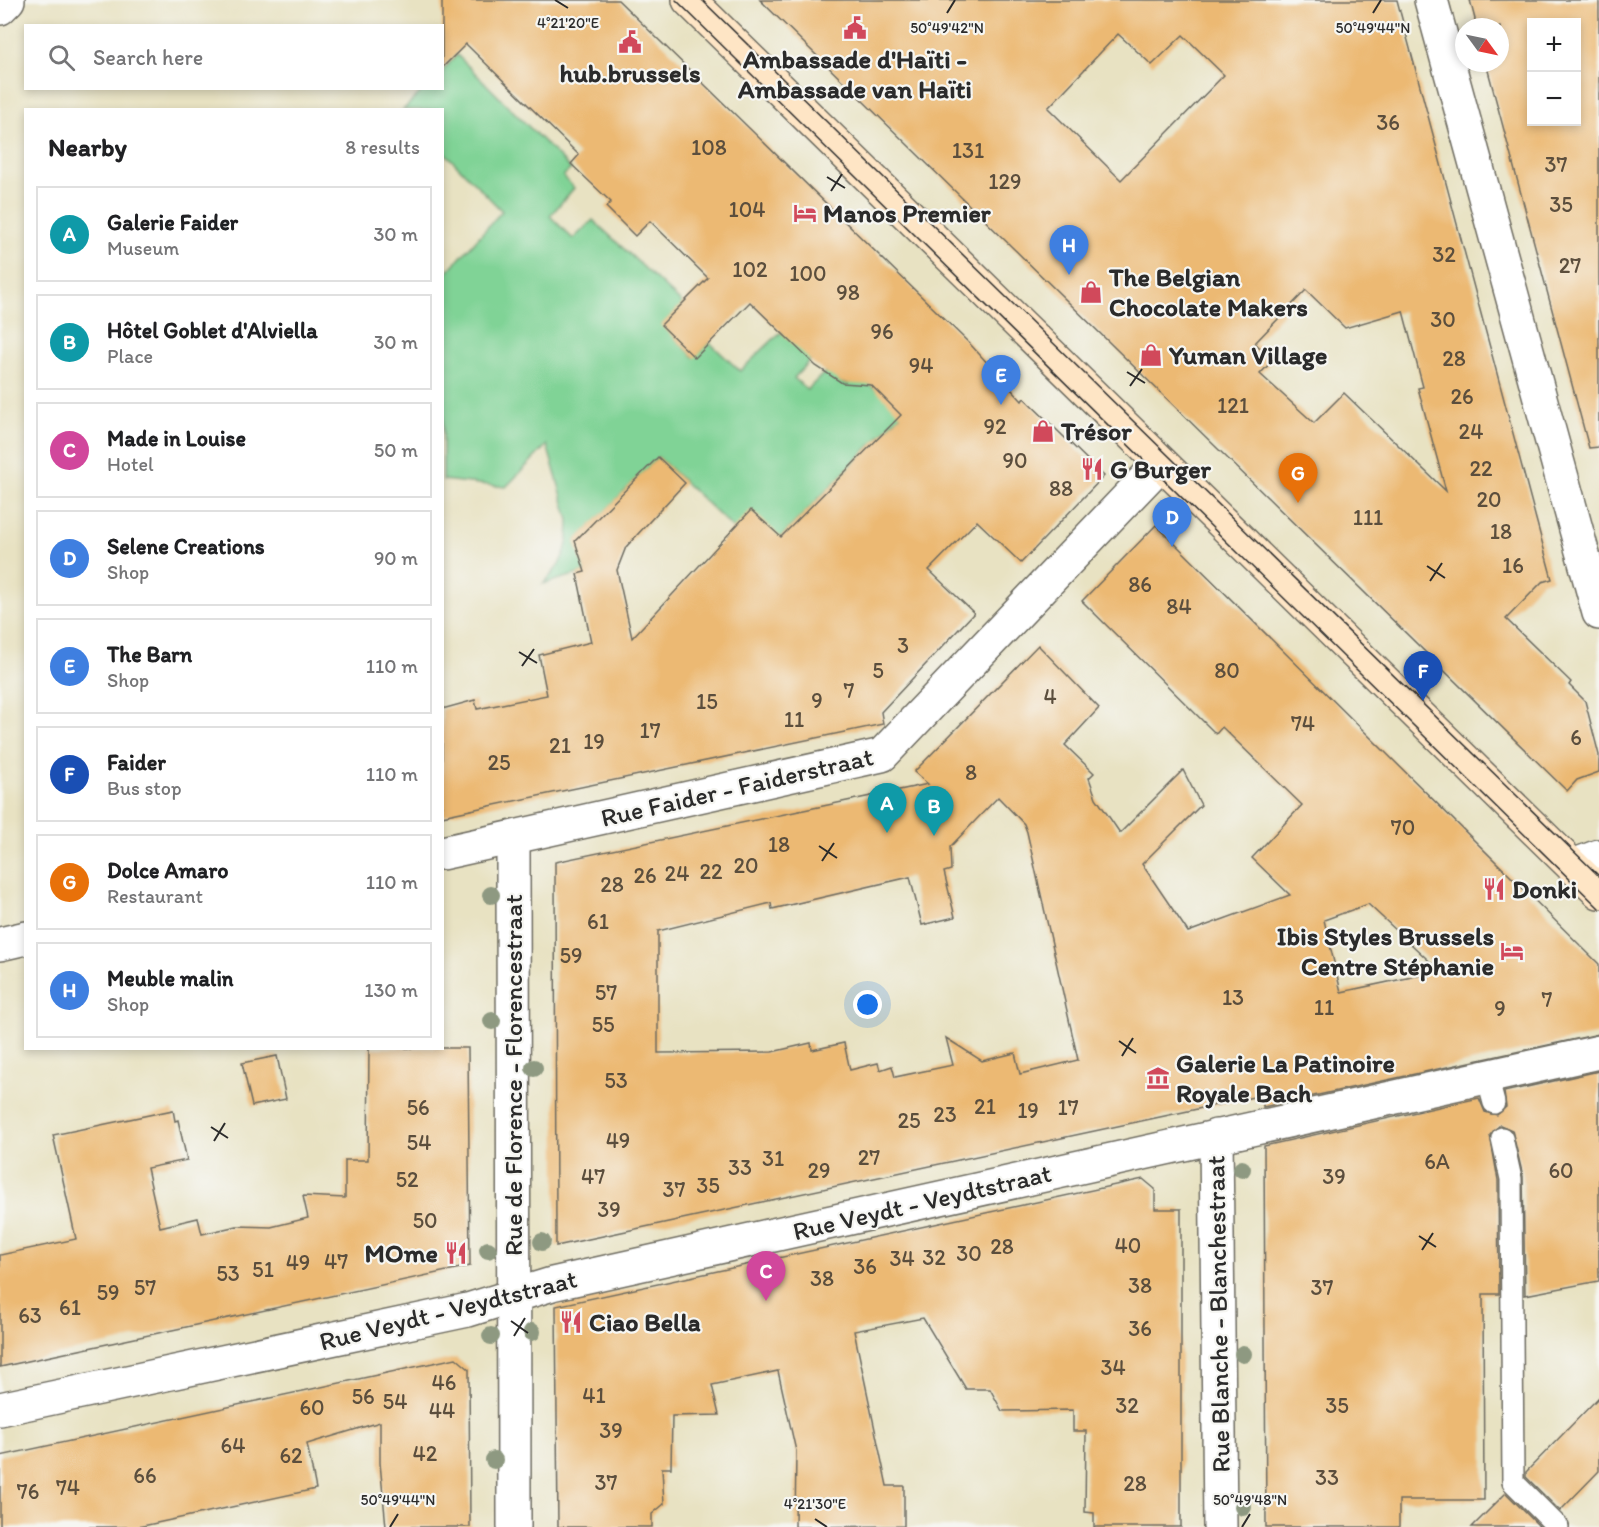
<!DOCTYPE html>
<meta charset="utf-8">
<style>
body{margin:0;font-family:Itim,sans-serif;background:#f2f2f2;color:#202124}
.controls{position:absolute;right:18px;top:18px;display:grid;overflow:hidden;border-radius:0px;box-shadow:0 3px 9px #0003}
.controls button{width:54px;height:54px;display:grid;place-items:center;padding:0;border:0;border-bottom:2px solid #e0e0e0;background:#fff;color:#202124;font:30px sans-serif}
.compass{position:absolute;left:1455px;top:18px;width:54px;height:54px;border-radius:50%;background:#fff;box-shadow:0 3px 9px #0003;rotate:123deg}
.you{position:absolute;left:868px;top:1005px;width:21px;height:21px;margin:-15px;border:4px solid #fff;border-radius:50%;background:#1a73e8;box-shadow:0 0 0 9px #1a73e833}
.badge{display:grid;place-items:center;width:39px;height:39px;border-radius:50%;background:#7c3aed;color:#fff;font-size:20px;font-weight:700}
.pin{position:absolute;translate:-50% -50px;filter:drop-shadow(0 2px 3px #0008)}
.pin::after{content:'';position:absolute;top:32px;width:21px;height:18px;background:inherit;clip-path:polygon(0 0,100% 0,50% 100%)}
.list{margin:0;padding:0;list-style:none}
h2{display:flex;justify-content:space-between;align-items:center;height:78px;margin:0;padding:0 24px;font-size:26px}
h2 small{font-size:20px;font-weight:400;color:#757577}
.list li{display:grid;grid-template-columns:39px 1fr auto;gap:18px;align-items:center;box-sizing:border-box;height:96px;margin:0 12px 12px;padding:0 12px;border:2px solid #e0e0e0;border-radius:0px}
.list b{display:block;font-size:22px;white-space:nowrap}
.list p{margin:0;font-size:20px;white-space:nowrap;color:#757577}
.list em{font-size:20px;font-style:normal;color:#757577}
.icon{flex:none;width:33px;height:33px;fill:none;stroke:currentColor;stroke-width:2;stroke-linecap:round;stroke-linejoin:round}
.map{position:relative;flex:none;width:1599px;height:1527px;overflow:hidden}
.search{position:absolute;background:#fff;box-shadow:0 3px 9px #0003;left:24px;top:24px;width:420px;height:66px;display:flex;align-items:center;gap:15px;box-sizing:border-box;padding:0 21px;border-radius:0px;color:#757577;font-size:22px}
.panel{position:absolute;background:#fff;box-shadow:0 3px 9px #0003;left:24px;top:108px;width:420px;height:942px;border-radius:0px}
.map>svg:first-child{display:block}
</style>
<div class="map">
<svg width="1599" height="1527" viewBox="0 0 1599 1527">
<rect width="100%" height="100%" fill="#f6f6f2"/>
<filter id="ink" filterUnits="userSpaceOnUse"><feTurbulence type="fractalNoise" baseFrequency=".0167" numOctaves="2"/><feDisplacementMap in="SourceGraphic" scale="12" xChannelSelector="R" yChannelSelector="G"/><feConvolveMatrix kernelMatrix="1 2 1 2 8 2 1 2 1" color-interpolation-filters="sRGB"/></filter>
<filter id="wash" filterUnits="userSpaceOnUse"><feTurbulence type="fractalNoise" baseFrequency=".008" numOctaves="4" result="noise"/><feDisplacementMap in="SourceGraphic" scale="24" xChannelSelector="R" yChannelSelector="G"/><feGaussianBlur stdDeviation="1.35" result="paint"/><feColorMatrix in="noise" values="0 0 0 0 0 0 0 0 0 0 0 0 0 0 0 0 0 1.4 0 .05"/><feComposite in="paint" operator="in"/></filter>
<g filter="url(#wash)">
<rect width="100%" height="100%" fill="#e8e2c2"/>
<!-- green -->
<path fill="#80d396" stroke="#567f60" stroke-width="1.5" d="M457,55L571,169L563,176L574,188L550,216L573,239L593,220L683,304L662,325L694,357L710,343L740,371L781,332L814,356L794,378L807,390L828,369L842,383L848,384L858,373L871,386L906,409L781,537L734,529L658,457L576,541L585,572L543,584C563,564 569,548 569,520L547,445L506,487L443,480V277L502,211L443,151L442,110H403L424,89L442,88L443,70Z"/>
<g id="blocks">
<!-- building -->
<g fill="#ecb973" fill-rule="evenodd">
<path d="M442,0H618L970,344L1022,401L1024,398L1104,476L1021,563L977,521L929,570L974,613L881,712L883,724L442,816V709L475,700L477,709L547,695L539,655L591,642L577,574L585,572L575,541L658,457L685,483L626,547L617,570L632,638L751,510L781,537L901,415L871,385L842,383L816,366L750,302L695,358L661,325L708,278L650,221L635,236L606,207L611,202L571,164L579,155L466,44L442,68Z"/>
<path d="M760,0H1397L1552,579L1542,582L1506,619L1571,682L1569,685L1585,701L1599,755V772L1577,780L1567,791ZM1118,34L1152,65L1183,35L1224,75L1121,180L1048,108ZM1306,290L1345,328L1403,311L1423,387L1418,388L1446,491L1344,393L1314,423L1260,374L1273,360L1255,343Z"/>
<path d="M1470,0H1599V447L1589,448L1486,63H1500V27H1477ZM1532,22H1576V122H1532Z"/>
<path d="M1156,525L1599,964V1034L1263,1107V1095L556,1246L555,862L928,784L914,772L1038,645L1099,708L1065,745L1094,773L1089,778L1096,798L1120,833L1183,770L1201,805L1142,864L1188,932L1290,895L1252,858L1302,805L1222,727L1216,734L1082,601ZM998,797L1024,824L1027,832L1078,1060L1020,1074L1015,1053L982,1061L946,1038L953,1065L895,1077L892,1066L880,1070L878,1063L850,1070L844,1043L812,1050L811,1043L772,1052L658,1053V931L771,903L772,909L910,877L922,925L955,917L944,872L951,870L950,847ZM1368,904L1440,971L1341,992L1324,920Z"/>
<path d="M369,1048H468L470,1266L0,1367V1255L76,1239L53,1135L173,1110L175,1121L178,1120L187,1160L147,1168L160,1227L198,1218L202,1234L237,1226L271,1227L308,1218L303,1196L345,1198V1160H368Z"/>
<path d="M277,1056L286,1099L252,1106L242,1063Z"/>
<path d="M1599,1071V1281L1525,1295L1523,1176L1512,1130L1500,1125L1490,1135L1498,1180L1499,1294H1483L1484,1500H1399V1527H1266L1264,1146L1479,1098L1485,1112L1497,1115L1506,1107L1504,1092Z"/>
<path d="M1143,1179L1155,1189V1209H1181V1527H1094V1513L1085,1512L1086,1431H1073V1410L1002,1411L990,1389H966L923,1318L854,1331L887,1486H904V1526L795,1527L796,1451L778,1371L712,1385L719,1415L672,1416L671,1468H662L664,1504L652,1514V1527H558L556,1306Z"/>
<path d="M456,1358L469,1369L470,1527H386L380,1463V1422L307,1444L316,1489L138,1527H0V1456Z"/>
<path d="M1599,1397V1471L1560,1511L1526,1477V1472Z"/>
<path d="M1506,1493L1540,1527H1472Z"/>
</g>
</g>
</g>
<g filter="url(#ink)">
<use href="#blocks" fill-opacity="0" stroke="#6d6b60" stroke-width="1.5"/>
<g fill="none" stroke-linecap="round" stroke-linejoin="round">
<!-- lane casing -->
<g stroke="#6d6b60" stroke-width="24">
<g id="lane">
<path d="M1487,1077L1494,1103"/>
<path d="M1502,1138L1511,1179L1513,1482L1558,1527"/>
</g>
</g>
<!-- street casing -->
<g stroke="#6d6b60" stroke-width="36">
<g id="street">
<path d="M1431,0L1599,613"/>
<path d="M0,8L8,0"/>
<path d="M513,838L514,1527"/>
<path d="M442,853L882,755L1161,463"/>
<path d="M1573,866L1599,856"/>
<path d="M0,944L26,938"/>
<path d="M1216,1136L1220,1527"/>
<path d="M0,1409L468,1310L552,1284L1599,1052"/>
</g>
</g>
<!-- secondary casing -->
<g stroke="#6d6b60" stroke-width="36">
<path id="secondary" d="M689,0L1599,892"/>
</g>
<!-- lane -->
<use href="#lane" stroke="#fff" stroke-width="21"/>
<!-- street -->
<use href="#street" stroke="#fff" stroke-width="33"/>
<!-- secondary -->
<use href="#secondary" stroke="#fee5c5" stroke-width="33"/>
<!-- tram -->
<g stroke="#2b2b2b" stroke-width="1.5">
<path d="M676,0L1599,908"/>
<path d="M702,0L1599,876"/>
</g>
</g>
<!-- trees -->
<g fill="#8e9981">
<circle cx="491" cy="895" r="9"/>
<circle cx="492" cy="1021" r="9"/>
<circle cx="534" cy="1068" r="9"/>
<circle cx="1242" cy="1169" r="9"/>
<circle cx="542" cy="1242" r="9"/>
<circle cx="488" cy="1250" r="9"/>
<circle cx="532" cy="1332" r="9"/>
<circle cx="491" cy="1336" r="9"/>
<circle cx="1243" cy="1354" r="9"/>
<circle cx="494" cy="1460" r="9"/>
<circle cx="1243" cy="1507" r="9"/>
</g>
</g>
<!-- ticks -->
<path fill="none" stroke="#2b2b2b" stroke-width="2" d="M555,0L568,8M947,13L955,0M1373,13L1381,0M827,177L845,188M831,191L842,174M1127,372L1145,383M1130,386L1142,369M1427,566L1445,578M1430,581L1442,563M519,652L537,663M522,666L534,649M819,846L837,858M822,861L834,843M1119,1041L1136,1053M1122,1056L1133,1038M211,1127L228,1138M214,1141L225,1123M1419,1236L1436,1247M1422,1250L1433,1233M511,1321L528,1333M514,1336L525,1318M815,1519L827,1527M390,1527L398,1514M1242,1527L1250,1514"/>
<!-- icons -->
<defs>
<g id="civic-bare" transform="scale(1.8)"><path d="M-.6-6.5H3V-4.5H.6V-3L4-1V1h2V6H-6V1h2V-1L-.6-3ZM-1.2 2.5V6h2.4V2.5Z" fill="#d1495b" stroke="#f6f6f2" stroke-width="2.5" paint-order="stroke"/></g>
<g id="hotel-bare" transform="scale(1.8)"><path d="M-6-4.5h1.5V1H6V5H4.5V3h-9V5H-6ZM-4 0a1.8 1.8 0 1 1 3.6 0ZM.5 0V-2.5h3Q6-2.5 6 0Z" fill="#d1495b" stroke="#f6f6f2" stroke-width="2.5" paint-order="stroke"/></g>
<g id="shop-bare" transform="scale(1.8)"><path d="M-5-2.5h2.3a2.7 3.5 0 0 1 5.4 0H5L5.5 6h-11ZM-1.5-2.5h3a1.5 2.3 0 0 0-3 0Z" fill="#d1495b" stroke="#f6f6f2" stroke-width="2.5" paint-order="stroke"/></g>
<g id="restaurant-bare" transform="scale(1.8)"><path d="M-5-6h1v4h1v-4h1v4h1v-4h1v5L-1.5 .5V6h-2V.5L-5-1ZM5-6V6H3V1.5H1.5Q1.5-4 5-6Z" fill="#d1495b" stroke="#f6f6f2" stroke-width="2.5" paint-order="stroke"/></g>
<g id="museum-bare" transform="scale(1.8)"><path d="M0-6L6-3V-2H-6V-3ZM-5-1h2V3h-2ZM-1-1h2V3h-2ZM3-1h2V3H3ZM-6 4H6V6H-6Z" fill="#d1495b" stroke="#f6f6f2" stroke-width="2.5" paint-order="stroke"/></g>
</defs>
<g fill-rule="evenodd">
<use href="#civic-bare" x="855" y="28"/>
<use href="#civic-bare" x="630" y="42"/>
<use href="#hotel-bare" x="805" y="213"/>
<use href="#shop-bare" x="1091" y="292"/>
<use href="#shop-bare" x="1151" y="355"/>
<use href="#shop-bare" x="1043" y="431"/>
<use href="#restaurant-bare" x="1092" y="469"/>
<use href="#restaurant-bare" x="1494" y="889"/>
<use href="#hotel-bare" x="1512" y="951"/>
<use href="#museum-bare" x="1158" y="1078"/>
<use href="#restaurant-bare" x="456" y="1253"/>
<use href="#restaurant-bare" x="571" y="1322"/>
</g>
<g text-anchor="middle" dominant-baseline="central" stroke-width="4.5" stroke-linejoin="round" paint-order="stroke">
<!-- number labels -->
<g font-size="22" fill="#5b4e3d">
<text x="1388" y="122">36</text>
<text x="709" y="147">108</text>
<text x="968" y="150">131</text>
<text x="1556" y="164">37</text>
<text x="1005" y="181">129</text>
<text x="1561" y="204">35</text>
<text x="747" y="209">104</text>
<text x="1444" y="254">32</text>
<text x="1570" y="265">27</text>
<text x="750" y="269">102</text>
<text x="808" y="273">100</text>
<text x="848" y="292">98</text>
<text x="1443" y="319">30</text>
<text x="882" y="331">96</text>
<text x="1454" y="358">28</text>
<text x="921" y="365">94</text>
<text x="1462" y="396">26</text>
<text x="1233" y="405">121</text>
<text x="995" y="426">92</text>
<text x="1471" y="431">24</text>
<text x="1015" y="460">90</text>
<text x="1481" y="468">22</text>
<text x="1061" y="488">88</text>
<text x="1489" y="499">20</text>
<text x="1368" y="517">111</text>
<text x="1501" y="531">18</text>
<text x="1513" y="565">16</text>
<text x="1140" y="584">86</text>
<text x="1179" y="606">84</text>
<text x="903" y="645">3</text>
<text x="878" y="670">5</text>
<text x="1227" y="670">80</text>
<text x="849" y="690">7</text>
<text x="1050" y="696">4</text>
<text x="817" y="700">9</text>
<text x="707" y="701">15</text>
<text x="794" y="719">11</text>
<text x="1303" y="723">74</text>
<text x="650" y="730">17</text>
<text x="1576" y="737">6</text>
<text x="594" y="741">19</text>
<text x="560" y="745">21</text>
<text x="499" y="762">25</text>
<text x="971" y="772">8</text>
<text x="1403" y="827">70</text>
<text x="779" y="844">18</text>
<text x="746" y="865">20</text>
<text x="711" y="871">22</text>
<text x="677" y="873">24</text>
<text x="645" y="875">26</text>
<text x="612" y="884">28</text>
<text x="598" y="921">61</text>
<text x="571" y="955">59</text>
<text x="606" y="992">57</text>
<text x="1233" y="997">13</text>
<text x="1547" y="999">7</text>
<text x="1324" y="1007">11</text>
<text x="1500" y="1008">9</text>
<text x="603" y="1024">55</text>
<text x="616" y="1080">53</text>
<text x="985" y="1106">21</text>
<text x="418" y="1107">56</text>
<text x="1068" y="1107">17</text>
<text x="1028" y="1110">19</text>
<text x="945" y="1114">23</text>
<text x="909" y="1120">25</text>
<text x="618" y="1140">49</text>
<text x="419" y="1142">54</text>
<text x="869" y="1157">27</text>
<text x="773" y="1158">31</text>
<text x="1437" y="1161">6A</text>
<text x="740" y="1167">33</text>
<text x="819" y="1170">29</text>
<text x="1561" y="1170">60</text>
<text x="593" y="1176">47</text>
<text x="1334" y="1176">39</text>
<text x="407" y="1179">52</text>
<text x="708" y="1185">35</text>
<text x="674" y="1189">37</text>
<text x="609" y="1209">39</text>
<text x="425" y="1220">50</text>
<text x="1128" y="1245">40</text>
<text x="1002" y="1246">28</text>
<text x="969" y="1253">30</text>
<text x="934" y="1257">32</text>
<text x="902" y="1258">34</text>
<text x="336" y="1261">47</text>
<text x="298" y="1262">49</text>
<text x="865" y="1266">36</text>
<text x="263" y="1269">51</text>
<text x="228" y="1273">53</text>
<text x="822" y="1278">38</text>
<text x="1140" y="1285">38</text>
<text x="145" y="1287">57</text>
<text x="1322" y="1287">37</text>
<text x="108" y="1292">59</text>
<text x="70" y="1307">61</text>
<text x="30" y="1315">63</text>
<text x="1140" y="1328">36</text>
<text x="1113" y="1367">34</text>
<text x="444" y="1382">46</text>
<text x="594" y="1395">41</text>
<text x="363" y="1396">56</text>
<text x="395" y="1401">54</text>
<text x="1127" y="1405">32</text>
<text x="1337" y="1405">35</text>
<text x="312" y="1407">60</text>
<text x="442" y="1410">44</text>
<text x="611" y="1430">39</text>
<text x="233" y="1445">64</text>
<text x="425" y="1453">42</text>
<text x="291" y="1455">62</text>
<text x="145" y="1475">66</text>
<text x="1327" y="1477">33</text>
<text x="606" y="1482">37</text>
<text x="1135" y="1483">28</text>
<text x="68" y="1487">74</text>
<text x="28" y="1491">76</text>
</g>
<!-- poi labels -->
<g font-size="26" font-weight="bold" fill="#2b2b2b" stroke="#f6f6f2" text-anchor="start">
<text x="855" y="59" text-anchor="middle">Ambassade d'Haïti -<tspan x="855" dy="30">Ambassade van Haïti</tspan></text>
<text x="630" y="73" text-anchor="middle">hub.brussels</text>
<text x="823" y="213">Manos Premier</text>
<text x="1109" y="277">The Belgian<tspan x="1109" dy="30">Chocolate Makers</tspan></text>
<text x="1169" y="355">Yuman Village</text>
<text x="1061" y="431">Trésor</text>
<text x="1110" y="469">G Burger</text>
<text x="1512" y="889">Donki</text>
<text x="1494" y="936" text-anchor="end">Ibis Styles Brussels<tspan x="1494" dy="30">Centre Stéphanie</tspan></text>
<text x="1176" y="1063">Galerie La Patinoire<tspan x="1176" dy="30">Royale Bach</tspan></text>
<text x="438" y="1253" text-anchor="end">MOme</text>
<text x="589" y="1322">Ciao Bella</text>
</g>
<!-- street labels -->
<g font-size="26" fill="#2b2b2b" stroke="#f6f6f2">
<text transform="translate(737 787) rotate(-13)">Rue Faider - Faiderstraat</text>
<text transform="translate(513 1075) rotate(-90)">Rue de Florence - Florencestraat</text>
<text transform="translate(922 1202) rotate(-13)">Rue Veydt - Veydtstraat</text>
<text transform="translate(448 1310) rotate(-14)">Rue Veydt - Veydtstraat</text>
<text transform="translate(1218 1314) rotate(-91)">Rue Blanche - Blanchestraat</text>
</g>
</g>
<g font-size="15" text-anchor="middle" fill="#2b2b2b" stroke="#f6f6f2" stroke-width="4.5" stroke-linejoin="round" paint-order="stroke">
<text x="568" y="28">4°21'20"E</text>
<text x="947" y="33">50°49'42"N</text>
<text x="1373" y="33">50°49'44"N</text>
<text x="398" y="1505">50°49'44"N</text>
<text x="1250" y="1505">50°49'48"N</text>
<text x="815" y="1509">4°21'30"E</text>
</g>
</svg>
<div class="controls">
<button>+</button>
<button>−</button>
</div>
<svg class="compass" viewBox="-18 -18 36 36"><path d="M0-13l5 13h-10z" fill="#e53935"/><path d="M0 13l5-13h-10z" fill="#757577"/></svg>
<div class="you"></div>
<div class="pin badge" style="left:887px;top:833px;background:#0f9aa8">A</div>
<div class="pin badge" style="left:934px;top:836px;background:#0f9aa8">B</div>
<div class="pin badge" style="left:766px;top:1301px;background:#d1479c">C</div>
<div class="pin badge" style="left:1172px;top:547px;background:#3f7fe0">D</div>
<div class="pin badge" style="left:1001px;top:405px;background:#3f7fe0">E</div>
<div class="pin badge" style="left:1423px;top:701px;background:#1a4fb4">F</div>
<div class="pin badge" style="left:1298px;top:503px;background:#e8710a">G</div>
<div class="pin badge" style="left:1069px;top:275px;background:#3f7fe0">H</div>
<div class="search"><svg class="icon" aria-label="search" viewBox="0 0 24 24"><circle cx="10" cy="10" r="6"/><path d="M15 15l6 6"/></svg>Search here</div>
<section class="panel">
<h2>Nearby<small>8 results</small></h2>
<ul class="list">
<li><span class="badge" style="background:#0f9aa8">A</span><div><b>Galerie Faider</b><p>Museum</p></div><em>30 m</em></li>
<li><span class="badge" style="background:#0f9aa8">B</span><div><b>Hôtel Goblet d'Alviella</b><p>Place</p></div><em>30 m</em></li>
<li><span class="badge" style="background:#d1479c">C</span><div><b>Made in Louise</b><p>Hotel</p></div><em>50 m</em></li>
<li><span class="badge" style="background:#3f7fe0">D</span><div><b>Selene Creations</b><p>Shop</p></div><em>90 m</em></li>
<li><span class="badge" style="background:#3f7fe0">E</span><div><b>The Barn</b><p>Shop</p></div><em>110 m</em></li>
<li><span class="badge" style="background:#1a4fb4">F</span><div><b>Faider</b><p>Bus stop</p></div><em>110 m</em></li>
<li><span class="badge" style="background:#e8710a">G</span><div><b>Dolce Amaro</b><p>Restaurant</p></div><em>110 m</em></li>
<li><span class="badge" style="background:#3f7fe0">H</span><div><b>Meuble malin</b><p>Shop</p></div><em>130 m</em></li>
</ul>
</section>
</div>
